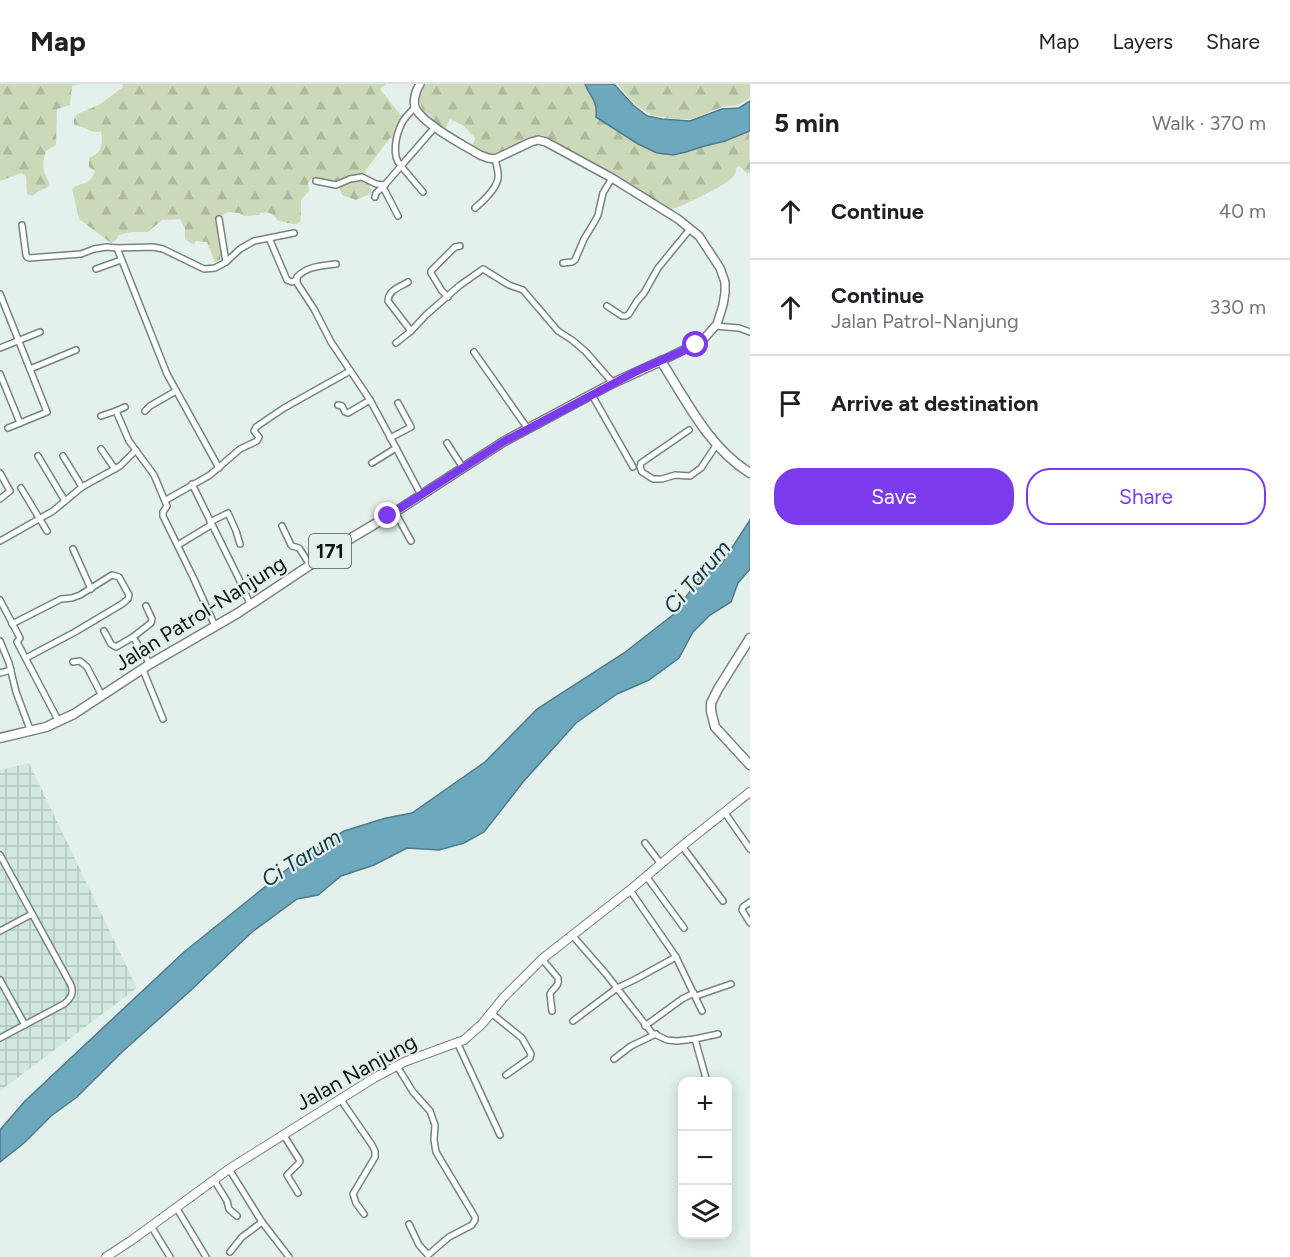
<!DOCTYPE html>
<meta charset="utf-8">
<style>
body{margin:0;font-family:Figtree,sans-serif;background:#f2f2f2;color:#202124}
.controls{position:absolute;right:18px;bottom:18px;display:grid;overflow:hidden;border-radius:12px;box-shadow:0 3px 15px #0003}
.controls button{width:54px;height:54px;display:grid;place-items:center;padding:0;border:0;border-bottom:2px solid #e0e0e0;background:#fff;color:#202124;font:30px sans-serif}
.stop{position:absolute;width:18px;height:18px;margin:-14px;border:4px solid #7c3aed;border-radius:50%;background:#fff}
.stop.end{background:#7c3aed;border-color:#fff;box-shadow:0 2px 6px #0008}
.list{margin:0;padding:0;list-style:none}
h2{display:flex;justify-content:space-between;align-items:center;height:78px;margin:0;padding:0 24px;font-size:26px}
h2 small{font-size:20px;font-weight:400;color:#757577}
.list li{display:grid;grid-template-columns:39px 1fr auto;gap:18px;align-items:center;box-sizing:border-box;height:96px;padding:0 24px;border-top:2px solid #e0e0e0}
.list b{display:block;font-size:22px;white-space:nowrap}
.list p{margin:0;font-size:20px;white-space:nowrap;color:#757577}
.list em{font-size:20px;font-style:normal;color:#757577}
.actions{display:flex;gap:12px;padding:18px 24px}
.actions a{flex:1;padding:14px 0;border:2px solid #7c3aed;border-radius:24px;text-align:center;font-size:21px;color:#7c3aed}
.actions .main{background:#7c3aed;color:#fff}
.icon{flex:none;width:33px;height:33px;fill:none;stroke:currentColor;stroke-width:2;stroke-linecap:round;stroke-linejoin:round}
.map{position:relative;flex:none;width:750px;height:1173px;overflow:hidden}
header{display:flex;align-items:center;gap:36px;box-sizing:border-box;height:84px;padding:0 30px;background:#fff;border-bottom:2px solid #e0e0e0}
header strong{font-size:28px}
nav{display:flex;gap:33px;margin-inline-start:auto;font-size:21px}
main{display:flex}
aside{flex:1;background:#fff}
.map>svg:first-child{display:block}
</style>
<header>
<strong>Map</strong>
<nav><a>Map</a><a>Layers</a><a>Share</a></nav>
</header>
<main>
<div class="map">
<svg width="750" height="1173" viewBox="0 0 750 1173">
<defs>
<pattern id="industrial-grid" width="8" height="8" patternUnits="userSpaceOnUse" patternTransform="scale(1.5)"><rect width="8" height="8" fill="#d1e8e0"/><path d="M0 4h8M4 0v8" fill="none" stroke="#b2c6bf"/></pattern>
<pattern id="forest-firs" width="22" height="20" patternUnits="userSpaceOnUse" patternTransform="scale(1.5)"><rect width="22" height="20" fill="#ccd9b8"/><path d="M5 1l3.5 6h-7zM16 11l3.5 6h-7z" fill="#aeb99d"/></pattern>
</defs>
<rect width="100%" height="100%" fill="#e3f0ec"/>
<!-- industrial -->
<path fill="url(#industrial-grid)" d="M29,679L137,904L0,1007V686Z"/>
<!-- forest -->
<g fill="url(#forest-firs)">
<path d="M0,0H79L72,2L70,21L57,25L56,61L46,67C42,79 42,87 49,98L48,103L37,108L33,112L27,110L26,92L22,89L0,97Z"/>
<path d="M122,0H386L380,5L402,33L394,55L390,54L365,87L372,109L356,116L342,111L338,99L313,93L308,99L309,107L301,116C301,144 303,143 277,136C272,128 269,128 260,129L259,131L244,132L239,129L228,128L215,135L221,170L220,176L215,178L207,158L196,157L194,160L190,159L185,155V145L180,135L162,136L148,148H131L119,151L116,156L111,159L79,135L72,105C82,97 90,102 95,87L89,83V74C103,69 103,59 101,47C91,50 90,45 82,43C79,42 76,42 74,41V35L77,30L99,21L123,3Z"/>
<path d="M425,0H585L587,7L594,15L597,27L613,43L638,60L657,69L686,68L701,63L725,57L749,47L750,89H746L740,82L737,83C736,85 736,89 734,91C730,100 683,122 672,125L553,57C521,52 518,61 491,73L481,70L473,61L475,54L464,42L450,35L445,45L434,38L430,31L423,27C419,18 418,8 425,0Z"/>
<path d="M618,0H750V14L738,21L722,23L692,35H674L651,31L632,18Z"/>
</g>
<!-- water -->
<g fill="#6ca8be" stroke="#507b8a" stroke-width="1.5">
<path d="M585,0H614L633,21L647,32L662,35L690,37L722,25L739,24L750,17V47L725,57L701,63L686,68L673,71L657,69L638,60L596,33C598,16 590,14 585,0Z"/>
<path d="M750,436V485L738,499L731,518L710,531L693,548L679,574L649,596L617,610L576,639L523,698L484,748L464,759L439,766L407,764L374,781L341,792L318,811L297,815L252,848L190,907L122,968L77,1013L51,1032L24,1059L0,1078V1046L25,1017L184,868L301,774L344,747L386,734L412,729L485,678L537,625L624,569L674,530L700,493L721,481Z"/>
</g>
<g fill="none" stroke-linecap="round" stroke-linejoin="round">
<!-- minor casing -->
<g stroke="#77837f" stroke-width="8">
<g id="minor">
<path d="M316,97L336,101L350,95L362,93L376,100L385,101"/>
<path d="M423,108L401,82L435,43"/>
<path d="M375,113L376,109L383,103"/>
<path d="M475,124C482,118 497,104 498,94C499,88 496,80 495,75"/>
<path d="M398,132L383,103L401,82C391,72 396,51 402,39C405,33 411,28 415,23"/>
<path d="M219,135L226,178"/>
<path d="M22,141L26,171L27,173L29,174L81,170L94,165L107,163L117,164L153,163L163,165L204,185L215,184L226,178L240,165L254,157L294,149"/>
<path d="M269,154L287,196L292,198L296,196"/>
<path d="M117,164L167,290L219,384"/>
<path d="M563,179L572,178L575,176L584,155L595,137L598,131L603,109L612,94"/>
<path d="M336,180C322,182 307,182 297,193V199L314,225L331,258L370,316L396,364"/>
<path d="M96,185L121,176"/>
<path d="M408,198C400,203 388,206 388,217L411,247"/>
<path d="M0,210L47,328L8,344"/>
<path d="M448,213L442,207L431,189V187L455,163L460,162"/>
<path d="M607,222L622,232H626L629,230L637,217L644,209L658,184L690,145"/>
<path d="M715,242L739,244L750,248"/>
<path d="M396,259L411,247L426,231L459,202L483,185L509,201L523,206L558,247L572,256L586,268L613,299"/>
<path d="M0,264L40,248"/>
<path d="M474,268L528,345"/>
<path d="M30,285L76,266"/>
<path d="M0,290L20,339"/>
<path d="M592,311L633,383"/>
<path d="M338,321L342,322L345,328L348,329L370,316"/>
<path d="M125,323L116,327L129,357L154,391L167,422L163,428V432L193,493L215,542"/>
<path d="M145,327L150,322L176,307"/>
<path d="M101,332L116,327"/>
<path d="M689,346L641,379L640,383L642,388L653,395H662L675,391L690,392L701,384L717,360"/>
<path d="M390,354L411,343L398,319"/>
<path d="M447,359L463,384"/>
<path d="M101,365L115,385"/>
<path d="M38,372L65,417"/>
<path d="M63,372L82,403"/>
<path d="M372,379L396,364L421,411"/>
<path d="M0,389L10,407L0,415"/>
<path d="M192,400L239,495L250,520"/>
<path d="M21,404L47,447"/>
<path d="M166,416L210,391L240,365L257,357L259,353L254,347L256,343L284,324L350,287"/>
<path d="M395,428L411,457"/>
<path d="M210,438L228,429L236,447L240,460"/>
<path d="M282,442L291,461L292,462L299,464L310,481"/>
<path d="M0,457L53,427L82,403L120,382L136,366"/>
<path d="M178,461L211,441"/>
<path d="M73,465L91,505"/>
<path d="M0,516L20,554L17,558L59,638"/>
<path d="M12,540L61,515L72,514L80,511L112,491L119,493L129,511L128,515L122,520L75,548L26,574"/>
<path d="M104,547L111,560L116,563L133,553L150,580"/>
<path d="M133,553L151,539L152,535L146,522"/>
<path d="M0,557L9,579L16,608L31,648"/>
<path d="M73,578L80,577L87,583L102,612"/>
<path d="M143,586L163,635"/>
<path d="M0,589L11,586"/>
<path d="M725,729L750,765"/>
<path d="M645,759L661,780"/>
<path d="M682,762L723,817"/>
<path d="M0,771L71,901C74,910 71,914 64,920L0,954"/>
<path d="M646,792L684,844"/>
<path d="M630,806L676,873L702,927"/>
<path d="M750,818L743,823L742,826L750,839"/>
<path d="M0,847L32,830"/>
<path d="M572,851L606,890L652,949L667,956L677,957L695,955L707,998"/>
<path d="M542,875L558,894C560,902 553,904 550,910L552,927"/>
<path d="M0,896L25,941"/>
<path d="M696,912L731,900"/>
<path d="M491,929L522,954L531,970L530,974L506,991"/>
<path d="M573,937L617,904L634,896L676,873"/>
<path d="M645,942L682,915L694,909"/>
<path d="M695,955L718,950"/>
<path d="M457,958L500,1051"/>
<path d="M614,975L631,962L656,950"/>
<path d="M397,982L413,1008L430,1027L435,1041L434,1056L436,1068L475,1133V1136L472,1141L449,1153L428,1171"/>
<path d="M341,1016L372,1061L375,1067V1073L353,1110L356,1119L364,1130"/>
<path d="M283,1050L300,1077L299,1079L287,1091L298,1109"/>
<path d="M229,1085L262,1138L289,1173"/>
<path d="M214,1096L227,1117L229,1125L237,1132"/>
<path d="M176,1123L206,1173"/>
<path d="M409,1140L419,1161L428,1171"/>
<path d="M151,1142L170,1173"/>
<path d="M230,1168L242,1153L262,1138"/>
</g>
</g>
<!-- tertiary casing -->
<g stroke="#77837f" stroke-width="10">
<path id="tertiary" d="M420,0C416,6 413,16 415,23C421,39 465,62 480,71L488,74L495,75L531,58L538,56L546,58L612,94L678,135L699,152L720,184L725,198V209L723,221L717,240L702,257L661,277"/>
</g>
<!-- secondary casing -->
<g stroke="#77837f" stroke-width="10">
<path id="secondary" d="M106,1173L132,1156L229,1085L374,994L404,978L464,956L482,940L504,913L542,875L630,806L682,762L750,708"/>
</g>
<!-- primary casing -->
<g stroke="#77837f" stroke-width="11">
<g id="primary">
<path d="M750,554L718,605L711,619V627L715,643L750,681"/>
<path d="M0,654L46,643L74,630L150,580L238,529L343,459L395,428L503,358L613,299L661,277C686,316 709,364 750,389"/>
</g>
</g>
<!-- minor -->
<use href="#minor" stroke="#fff" stroke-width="5"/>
<!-- tertiary -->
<use href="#tertiary" stroke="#fff" stroke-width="7"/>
<!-- secondary -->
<use href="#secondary" stroke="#fff" stroke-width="8"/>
<!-- primary -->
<use href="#primary" stroke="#fff" stroke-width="8"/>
</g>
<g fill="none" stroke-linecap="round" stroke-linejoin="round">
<!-- route -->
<path stroke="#7c3aed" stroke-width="8" d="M388,432L503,358L528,345L637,287L696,261"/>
</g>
<g text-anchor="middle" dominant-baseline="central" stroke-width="4.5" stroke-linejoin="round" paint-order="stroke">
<!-- shield labels -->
<rect fill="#e3f0ec" stroke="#4e5553" stroke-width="1.5" x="309" y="450" width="42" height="34" rx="4.5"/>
<g font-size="20" font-weight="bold" fill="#0e1311">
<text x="330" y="467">171</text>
</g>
<!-- street labels -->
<g font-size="21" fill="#0e1311" stroke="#e3f0ec">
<text transform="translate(200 529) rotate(-32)">Jalan Patrol-Nanjung</text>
<text transform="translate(356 988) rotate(-29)">Jalan Nanjung</text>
</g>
<!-- water labels -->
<g font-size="22" font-style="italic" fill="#17353f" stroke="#e3f0ec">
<text transform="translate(697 493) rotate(-49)">Ci Tarum</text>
<text transform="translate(301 774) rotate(-32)">Ci Tarum</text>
</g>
</g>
</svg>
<div class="controls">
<button>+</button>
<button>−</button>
<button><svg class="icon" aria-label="layers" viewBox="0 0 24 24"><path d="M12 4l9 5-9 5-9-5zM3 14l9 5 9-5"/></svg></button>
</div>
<div class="stop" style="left:696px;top:261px"></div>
<div class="stop end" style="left:388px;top:432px"></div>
</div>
<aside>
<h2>5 min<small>Walk · 370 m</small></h2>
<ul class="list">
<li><svg class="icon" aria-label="ahead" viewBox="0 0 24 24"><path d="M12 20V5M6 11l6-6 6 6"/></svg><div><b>Continue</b></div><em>40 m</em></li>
<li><svg class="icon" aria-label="ahead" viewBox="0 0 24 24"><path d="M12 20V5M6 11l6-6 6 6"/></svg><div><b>Continue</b><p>Jalan Patrol-Nanjung</p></div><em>330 m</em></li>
<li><svg class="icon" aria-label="arrive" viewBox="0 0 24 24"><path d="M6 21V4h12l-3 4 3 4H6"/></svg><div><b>Arrive at destination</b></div></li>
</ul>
<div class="actions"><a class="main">Save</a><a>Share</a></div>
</aside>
</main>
